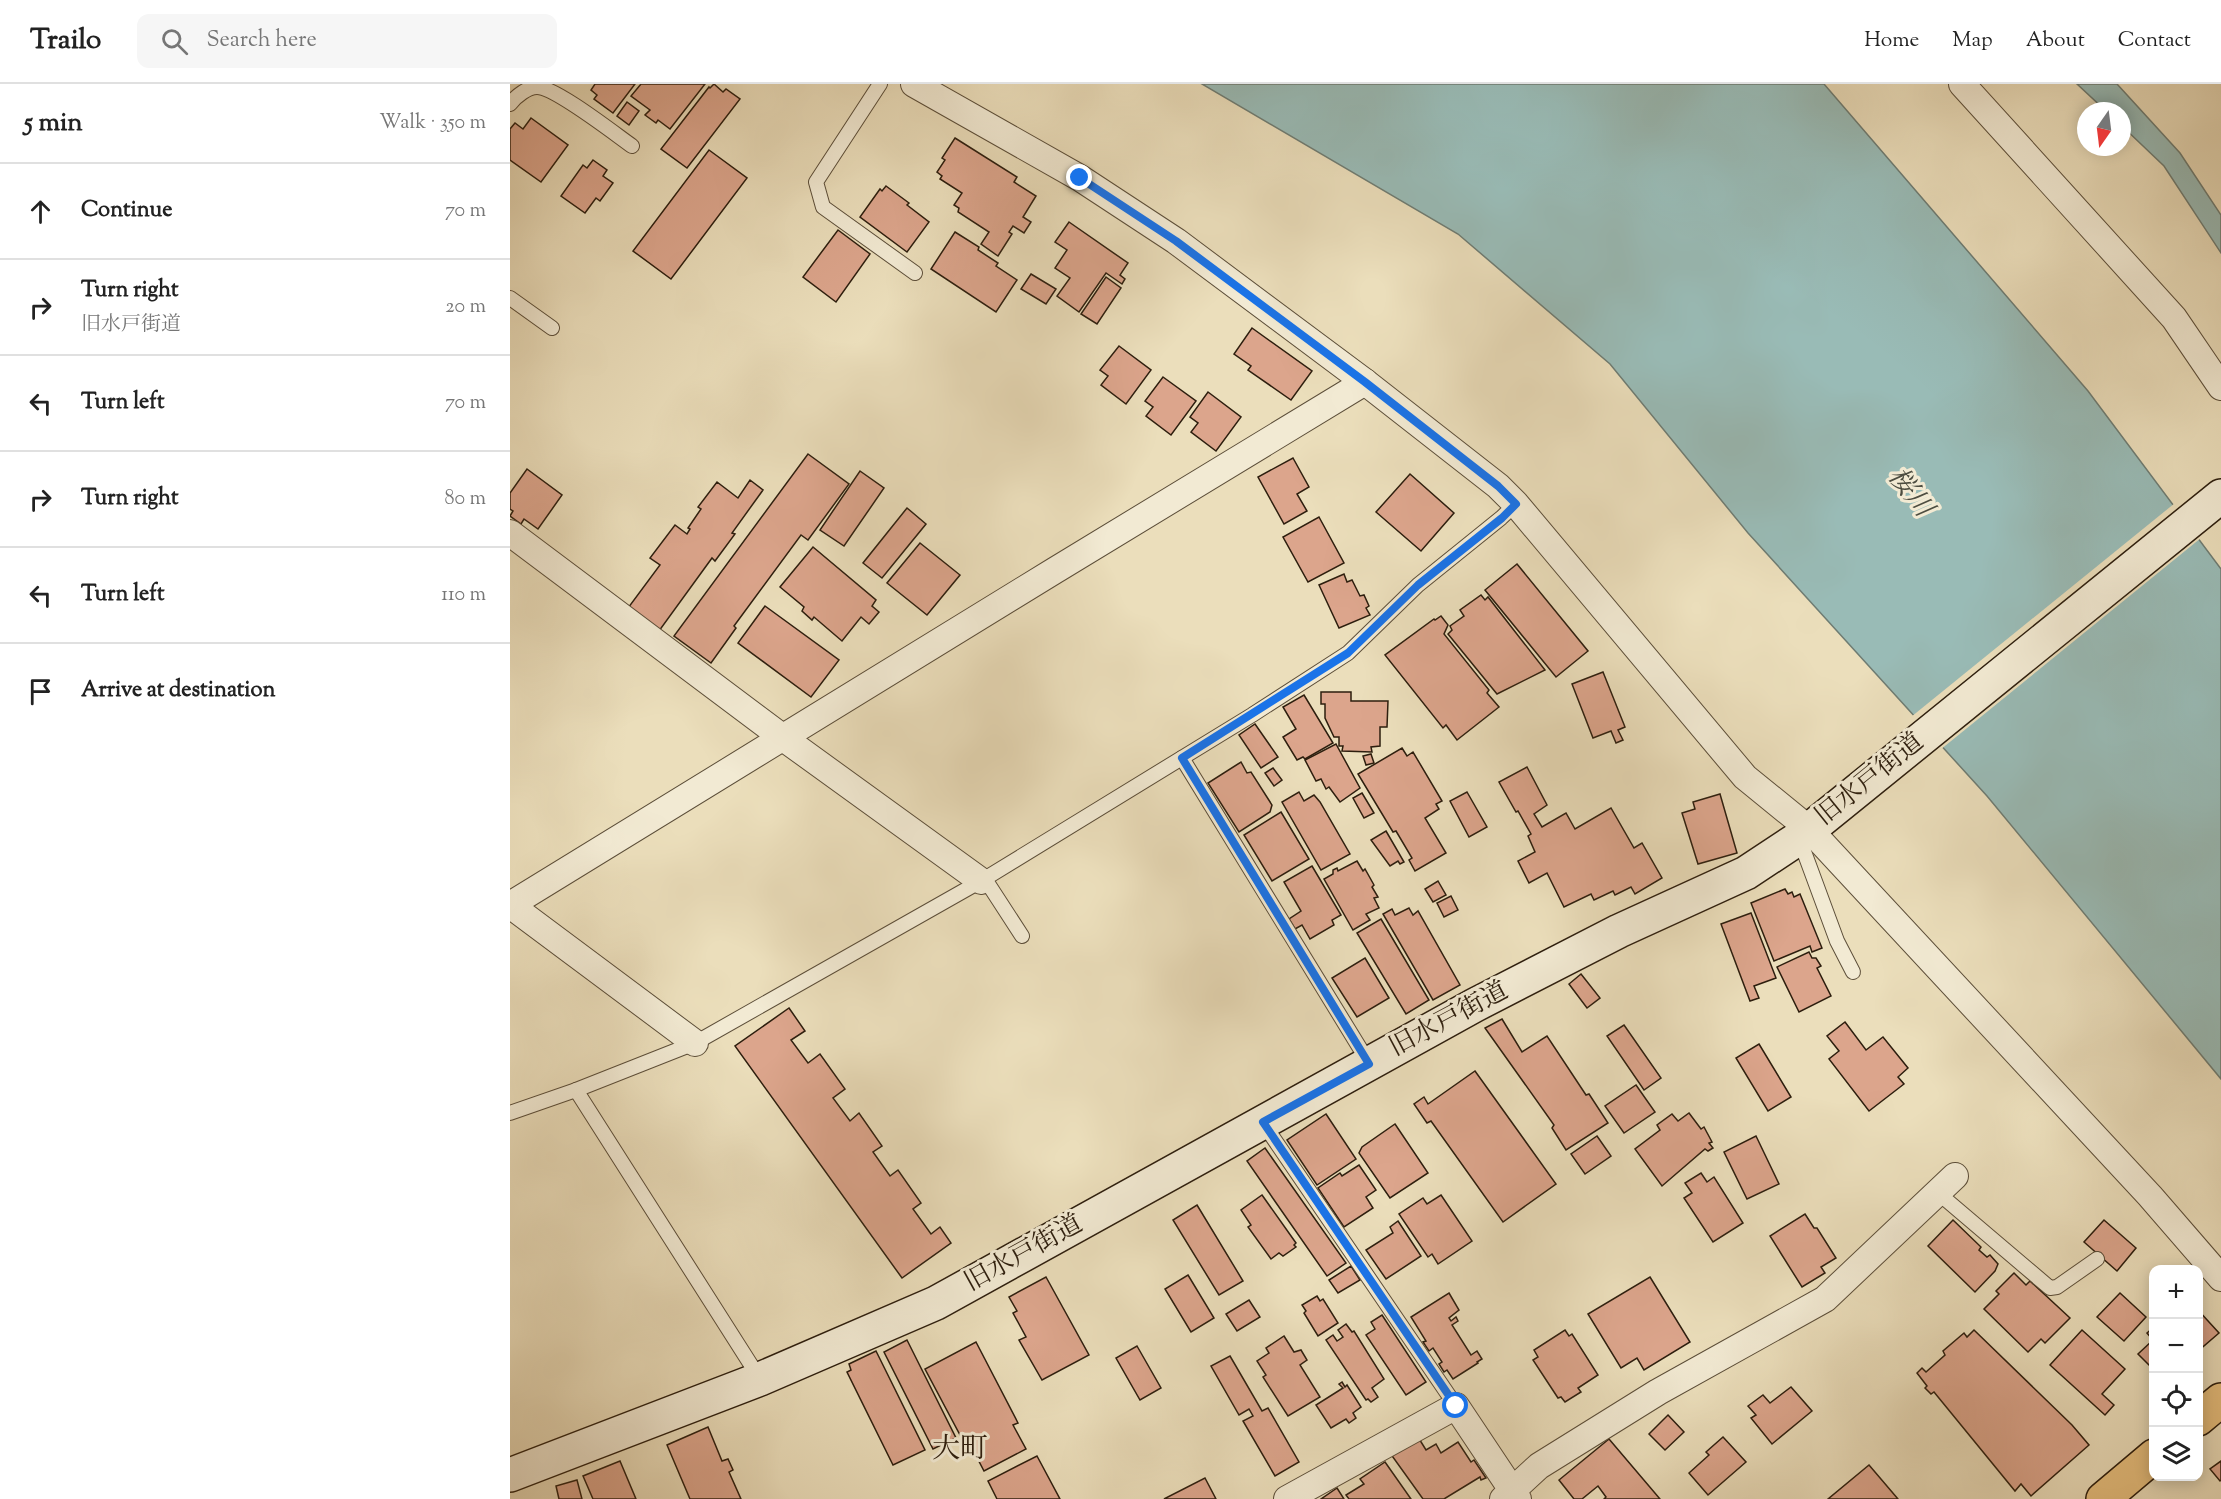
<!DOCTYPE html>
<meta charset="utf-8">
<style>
body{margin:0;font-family:"Sorts Mill Goudy","Noto Serif JP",serif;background:#f6f6f6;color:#222}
.controls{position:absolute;right:18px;bottom:18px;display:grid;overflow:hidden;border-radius:12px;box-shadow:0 3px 15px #0003}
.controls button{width:54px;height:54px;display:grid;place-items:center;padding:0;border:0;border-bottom:2px solid #e0e0e0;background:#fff;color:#222;font:30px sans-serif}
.compass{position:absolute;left:1567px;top:18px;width:54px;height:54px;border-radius:50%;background:#fff;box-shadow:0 3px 15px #0003;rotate:194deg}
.stop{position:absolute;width:18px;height:18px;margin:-14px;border:4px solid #1a73e8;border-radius:50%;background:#fff}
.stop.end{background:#1a73e8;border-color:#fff;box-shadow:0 2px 6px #0008}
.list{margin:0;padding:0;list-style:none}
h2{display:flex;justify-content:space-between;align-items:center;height:78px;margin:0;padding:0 24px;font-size:26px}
h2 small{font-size:20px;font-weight:400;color:#767676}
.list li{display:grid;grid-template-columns:39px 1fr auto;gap:18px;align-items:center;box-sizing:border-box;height:96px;padding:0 24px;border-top:2px solid #e0e0e0}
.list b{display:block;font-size:22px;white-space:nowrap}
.list p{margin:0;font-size:20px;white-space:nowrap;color:#767676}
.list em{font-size:20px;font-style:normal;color:#767676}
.icon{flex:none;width:33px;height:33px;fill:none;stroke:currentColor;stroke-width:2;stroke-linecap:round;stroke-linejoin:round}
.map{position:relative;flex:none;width:1711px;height:1415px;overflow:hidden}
header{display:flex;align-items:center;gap:36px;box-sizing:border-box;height:84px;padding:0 30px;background:#fff;border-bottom:2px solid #e0e0e0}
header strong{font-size:28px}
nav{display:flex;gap:33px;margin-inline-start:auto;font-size:21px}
.search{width:420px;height:54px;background:#f6f6f6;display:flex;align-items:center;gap:15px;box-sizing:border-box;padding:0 21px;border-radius:12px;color:#767676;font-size:22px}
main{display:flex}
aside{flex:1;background:#fff}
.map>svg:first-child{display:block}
</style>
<header>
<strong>Trailo</strong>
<div class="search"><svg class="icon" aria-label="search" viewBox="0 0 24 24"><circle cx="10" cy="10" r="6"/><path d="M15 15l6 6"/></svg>Search here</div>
<nav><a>Home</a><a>Map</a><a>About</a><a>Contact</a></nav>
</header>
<main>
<aside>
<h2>5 min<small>Walk · 350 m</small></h2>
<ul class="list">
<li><svg class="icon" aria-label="ahead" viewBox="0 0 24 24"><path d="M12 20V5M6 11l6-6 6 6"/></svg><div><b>Continue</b></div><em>70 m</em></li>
<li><svg class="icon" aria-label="right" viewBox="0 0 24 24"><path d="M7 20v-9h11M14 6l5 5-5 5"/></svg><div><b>Turn right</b><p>旧水戸街道</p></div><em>20 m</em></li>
<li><svg class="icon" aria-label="left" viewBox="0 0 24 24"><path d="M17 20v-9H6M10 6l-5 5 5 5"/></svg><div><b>Turn left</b></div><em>70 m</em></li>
<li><svg class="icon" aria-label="right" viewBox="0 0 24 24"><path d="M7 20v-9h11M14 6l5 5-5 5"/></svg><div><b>Turn right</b></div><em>80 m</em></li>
<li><svg class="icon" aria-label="left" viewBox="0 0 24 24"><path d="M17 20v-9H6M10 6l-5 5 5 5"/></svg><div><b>Turn left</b></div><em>110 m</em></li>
<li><svg class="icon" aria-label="arrive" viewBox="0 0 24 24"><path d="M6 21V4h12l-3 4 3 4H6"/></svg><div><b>Arrive at destination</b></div></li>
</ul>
</aside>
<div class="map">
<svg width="1711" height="1415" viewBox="0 0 1711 1415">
<rect width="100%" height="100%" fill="#ebdebb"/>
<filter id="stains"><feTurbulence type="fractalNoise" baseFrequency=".00333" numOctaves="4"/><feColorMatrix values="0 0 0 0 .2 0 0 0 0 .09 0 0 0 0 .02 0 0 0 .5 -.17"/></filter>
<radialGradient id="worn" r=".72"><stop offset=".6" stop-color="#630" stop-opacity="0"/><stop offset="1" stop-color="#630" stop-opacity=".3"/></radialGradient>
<!-- water -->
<g fill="#99bbb6" stroke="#6e7c73" stroke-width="1.5">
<path d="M692,0H1314L1578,307L1711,485V995L1477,712L1238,449L1100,280L948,150Z"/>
<path d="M1567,0H1607L1670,69L1711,131V169L1654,82L1612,42V27H1596Z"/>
</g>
<!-- pier -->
<path fill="#ebdebb" d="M1665,419L1691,454L1430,666L1401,633Z"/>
<!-- building -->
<g fill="#dca58c" stroke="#2d1e0e" stroke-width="1.5">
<path d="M85,0H125L103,29L84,15L87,11L81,6Z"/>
<path d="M131,0H195L160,45L148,36L146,39L135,31L140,26L121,12Z"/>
<path d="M204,0L213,8L216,5L230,15L177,84L151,65L199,3L200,4Z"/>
<path d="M117,18L129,27L119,41L107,32Z"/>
<path d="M21,34L58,61L31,98L0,76V45L5,39L13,45Z"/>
<path d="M445,54L507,93L504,98L526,112L513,133L521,138L514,149L503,142L499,148L502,150L488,172L471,160L479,148L448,128L449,124L444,121L452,109L430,95L432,92L427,88L435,76L432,74Z"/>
<path d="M199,66L237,94L161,195L123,167Z"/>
<path d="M83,76L97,86L93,92L103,99L90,117L86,114L75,129L51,112L73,81L77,84Z"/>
<path d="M376,102L399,119L397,121L419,138L397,168L350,133L370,105L372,107Z"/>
<path d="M559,138L618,179L610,191L615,195L612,200L596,189L569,228L547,212L560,194L545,184L557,166L545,158Z"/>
<path d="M328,146L360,170L326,218L293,193Z"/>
<path d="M445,148L469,163L468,166L488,179L486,182L507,196L486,228L421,185Z"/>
<path d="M521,190L546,205L536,220L511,205Z"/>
<path d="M596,193L611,204L587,240L571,230Z"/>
<path d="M742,244L802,287L781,316L738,286L741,282L724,270Z"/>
<path d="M609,262L641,286L616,320L591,301L598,292L590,286Z"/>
<path d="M653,293L686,317L661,351L636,332L643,323L635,317Z"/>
<path d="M698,308L731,333L706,367L681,348L688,339L680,333Z"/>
<path d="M298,370L339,400L298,456L291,451L224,542L226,544L201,579L164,552Z"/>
<path d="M783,374L799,403L787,410L797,427L774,440L748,393Z"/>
<path d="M17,385L52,411L28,445L14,435L11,440L0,432L3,427L0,425V409Z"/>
<path d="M350,387L374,404L334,462L310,446Z"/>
<path d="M900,390L944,429L911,467L866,428Z"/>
<path d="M240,396L253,406L222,449L225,450L205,477L202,474L149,547L118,524L150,481L140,474L165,441L177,450L180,445L178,444L191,425L188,423L207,398L228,414Z"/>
<path d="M397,424L416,440L372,494L353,479Z"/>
<path d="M809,433L834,479L798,498L773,453Z"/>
<path d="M410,459L450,491L417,531L377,499Z"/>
<path d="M303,463L366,516L362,522L369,528L359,540L351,533L332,557L304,533L302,536L292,527L294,523L270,503Z"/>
<path d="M1007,480L1078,567L1046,593L975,506Z"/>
<path d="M834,490L837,498L842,496L850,512L854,511L859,522L856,524L860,531L829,544L809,501Z"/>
<path d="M971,511L975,516L978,513L1035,586L987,610L938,550L942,546L940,542L954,532L950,526Z"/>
<path d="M255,522L329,576L301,613L228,559Z"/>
<path d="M931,532L938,541L934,550L979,606L977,609L989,623L947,656L936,641L933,644L875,571L924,535L925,536Z"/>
<path d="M1093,588L1115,643L1108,646L1113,656L1106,659L1101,647L1083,654L1062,600Z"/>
<path d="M811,608H841V617H878L877,643H870V662L861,663L862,668L832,667L833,662H829V653H824L815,634V620H811Z"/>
<path d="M794,611L823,659L795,675L793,673L787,676L773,653L786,645L773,623Z"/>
<path d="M745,640L768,673L751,684L729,651Z"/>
<path d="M826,660L850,704L830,718L819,703L816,705L811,695L806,697L795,676Z"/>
<path d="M892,664L897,672L903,668L932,717L926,720L929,725L915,734L936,769L905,787L899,776L902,774L886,747L883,748L848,690Z"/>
<path d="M861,670L864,679L856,681L853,672Z"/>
<path d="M731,678L737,689L741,688L762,721L760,728L729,748L698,699Z"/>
<path d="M1017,683L1037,721L1024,730L1032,743L1056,729L1065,745L1101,724L1124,764L1132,759L1152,794L1125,810L1121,803L1105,811L1103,807L1084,816L1081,810L1054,823L1037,789L1019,799L1008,777L1025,768L1018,752L1021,750L1008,727L1006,728L989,698Z"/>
<path d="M763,684L772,696L764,702L755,689Z"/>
<path d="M789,708L794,717L804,711L810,718L840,770L811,786L772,718Z"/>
<path d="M957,708L977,743L959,753L940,717Z"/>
<path d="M852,709L864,729L854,734L843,714Z"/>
<path d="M1210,710L1227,769L1188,780L1172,729L1185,725L1183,718Z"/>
<path d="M771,728L799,775L762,797L734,751Z"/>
<path d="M876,747L894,778L890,780L888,777L880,782L861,756Z"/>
<path d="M847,777L853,787L855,785L864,801L862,803L868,813L864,814L869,824L856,830L860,836L843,846L814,795L823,790V786L827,784L828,787Z"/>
<path d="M802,782L831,831L822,836L824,841L800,855L792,841L785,845L779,835L791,827L774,798Z"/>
<path d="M928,797L936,811L923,818L915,805Z"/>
<path d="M1275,805L1278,810L1282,808L1284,813L1290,810L1312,864L1302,868L1300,862L1264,877L1241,819Z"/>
<path d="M941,812L948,826L934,833L927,819Z"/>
<path d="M899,824L903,831L908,827L950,901L923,916L873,830L882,825L885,831Z"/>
<path d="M1241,829L1266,894L1244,902L1249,914L1240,917L1211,840Z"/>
<path d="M871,835L919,916L896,930L847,849Z"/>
<path d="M1299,868L1302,874H1306L1311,882L1307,884L1321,912L1289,928L1267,883Z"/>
<path d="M855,874L879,914L847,933L822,894Z"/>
<path d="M1071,890L1090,914L1077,924L1059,900Z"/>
<path d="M279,924L295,947L281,956L298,979L310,970L335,1005L323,1014L340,1037L349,1029L372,1062L363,1068L380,1092L388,1086L411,1119L403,1125L421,1150L430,1143L441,1159L392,1194L225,962Z"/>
<path d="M992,935L1012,968L1037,952L1076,1011L1079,1010L1098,1039L1056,1066L1042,1044L1044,1041L975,944Z"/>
<path d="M1335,938L1356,966L1373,953L1398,984L1388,993L1394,1000L1359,1027L1319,975L1329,967L1317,952Z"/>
<path d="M1114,941L1151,994L1134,1006L1097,952Z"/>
<path d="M1249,960L1281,1013L1258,1027L1226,974Z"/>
<path d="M965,987L1046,1100L993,1138L921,1037L917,1039L904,1020L914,1013L918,1020Z"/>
<path d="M1126,1001L1145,1028L1114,1049L1095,1022Z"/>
<path d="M1179,1029L1191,1045L1194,1043L1202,1058L1199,1059L1203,1064L1198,1067L1195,1065L1152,1102L1125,1065L1150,1046L1147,1041L1162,1030L1168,1037Z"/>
<path d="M816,1030L846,1075L807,1101L777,1056Z"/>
<path d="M885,1040L918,1089L880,1114L849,1069L852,1063Z"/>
<path d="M1087,1052L1101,1072L1075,1090L1061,1070Z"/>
<path d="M1246,1052L1269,1100L1237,1115L1214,1068Z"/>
<path d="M755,1064L836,1179L817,1192L737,1077Z"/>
<path d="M849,1081L866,1106L856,1113L863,1124L834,1143L808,1104L830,1089L832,1092Z"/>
<path d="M1191,1089L1197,1098L1204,1093L1233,1139L1203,1158L1174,1114L1182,1109L1175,1099Z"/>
<path d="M752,1111L786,1159L784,1161L786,1163L773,1172L769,1169L761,1175L738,1143L741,1141L731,1126Z"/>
<path d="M931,1111L962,1157L928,1180L922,1170L918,1173L889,1130L913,1114L917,1120Z"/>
<path d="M687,1121L733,1197L709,1211L663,1136Z"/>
<path d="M1295,1130L1304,1144H1307L1326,1174L1311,1183L1315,1189L1292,1203L1260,1152Z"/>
<path d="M1443,1136L1471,1163L1469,1166L1477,1173L1480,1171L1488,1180L1485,1187L1465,1208L1418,1162Z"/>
<path d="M1594,1136L1626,1164L1607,1187L1574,1158Z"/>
<path d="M888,1137L911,1172L876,1195L856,1166L883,1149L880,1143Z"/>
<path d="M841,1182L850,1196L828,1209L819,1196Z"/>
<path d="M1504,1189L1516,1201L1520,1197L1560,1234L1535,1259L1531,1255L1518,1268L1474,1225L1489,1210L1486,1207Z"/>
<path d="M678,1191L704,1234L681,1248L655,1205Z"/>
<path d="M536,1193L579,1271L532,1296L509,1256L516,1253L503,1229L507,1227L499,1213Z"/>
<path d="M1140,1193L1180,1258L1134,1286L1127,1274L1111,1284L1078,1230Z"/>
<path d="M939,1209L949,1226L939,1234L941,1237L946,1233L948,1237L942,1241L961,1271L967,1267L972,1275L967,1278L968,1279L943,1295L937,1286L934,1288L929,1280L932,1278L923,1264L919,1267L913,1258L916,1257L901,1233Z"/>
<path d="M1610,1209L1636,1233L1614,1257L1587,1233Z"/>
<path d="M807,1212L810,1217L813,1215L828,1239L808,1252L794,1229L796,1227L792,1221Z"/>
<path d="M739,1216L750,1233L727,1247L716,1230Z"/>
<path d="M1688,1226L1709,1249L1688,1267Z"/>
<path d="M872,1231L916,1298L896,1311L856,1251L865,1245L861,1238Z"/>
<path d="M836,1240L842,1248L844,1247L874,1295L862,1304L868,1313L861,1318L858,1315L856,1316L816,1256L823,1251L827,1257L833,1253L828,1246Z"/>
<path d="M1644,1243V1286L1628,1270L1643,1256L1637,1249Z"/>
<path d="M1055,1246L1059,1252L1062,1250L1088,1291L1068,1304L1071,1308L1055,1318L1051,1313L1048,1314L1023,1276L1028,1273L1024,1266Z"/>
<path d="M1464,1246L1562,1341L1579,1361L1521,1412L1511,1400L1505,1407L1424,1308L1421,1310L1415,1304L1417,1302L1407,1289L1412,1284L1416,1288L1435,1271L1433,1267L1454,1249L1457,1253Z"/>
<path d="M1572,1246L1615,1285L1592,1310L1604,1321L1595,1331L1540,1281Z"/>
<path d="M774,1252L784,1268L791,1266L797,1276L790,1281L810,1313L778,1332L753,1293L756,1291L747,1277L759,1269L756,1264Z"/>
<path d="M397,1256L446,1354L423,1365L374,1268Z"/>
<path d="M466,1258L508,1339L503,1341L516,1365L474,1387L462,1364L458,1366L415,1285Z"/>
<path d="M627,1262L651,1304L630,1316L606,1274Z"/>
<path d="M366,1267L415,1366L383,1381L337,1288L341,1286L339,1280Z"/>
<path d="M720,1272L752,1327L758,1324L789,1378L765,1392L733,1337L743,1332L739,1325L729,1331L701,1282Z"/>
<path d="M832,1298L835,1303L837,1301L851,1323L843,1329L846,1334L839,1339L836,1335L821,1344L806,1321L833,1304L829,1300Z"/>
<path d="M1281,1303L1302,1327L1262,1360L1241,1334L1246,1331L1238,1322L1253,1311L1260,1319Z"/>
<path d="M1158,1331L1174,1348L1155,1366L1139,1350Z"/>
<path d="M198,1343L212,1377L218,1375L223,1386L219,1388L231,1415H180L157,1361Z"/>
<path d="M908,1353L916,1366L926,1360L931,1369L948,1358L961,1378L964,1376L976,1394L971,1396L970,1393L934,1415H913L880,1369Z"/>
<path d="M1213,1353L1236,1378L1198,1411L1179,1389L1199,1371L1196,1368Z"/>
<path d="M1099,1355L1150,1415H1094L1096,1413L1088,1402L1072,1415H1064L1049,1396Z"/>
<path d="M527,1372L550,1415H487L478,1397Z"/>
<path d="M110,1377L126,1415H83L73,1392Z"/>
<path d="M1711,1377V1396L1710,1397L1700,1385Z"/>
<path d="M875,1378L901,1415H839L836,1411L854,1400L850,1395Z"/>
<path d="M1359,1381L1388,1415H1318Z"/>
<path d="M695,1394L706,1415H654Z"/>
<path d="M67,1396L72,1415H49L46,1402Z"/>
<path d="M827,1404L834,1415H811Z"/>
</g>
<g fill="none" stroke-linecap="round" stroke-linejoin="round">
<!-- lane casing -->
<g stroke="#5c4e39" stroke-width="16">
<g id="lane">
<path d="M370,0L306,98L313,123L405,189"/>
<path d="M0,20C6,12 18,3 27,3C45,3 105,50 122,62"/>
<path d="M0,214L42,244"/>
<path d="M672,674L859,979"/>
<path d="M1289,754L1327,857L1343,888"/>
<path d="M475,795L512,852"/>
<path d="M66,1006L250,1295"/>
<path d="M0,1029L66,1006L185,959L471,797L742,631L838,569L908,501L991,434L1006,420"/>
<path d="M753,1039L946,1322"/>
<path d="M1427,1108L1540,1204L1547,1203L1587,1175"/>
</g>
</g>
<!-- street casing -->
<g stroke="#5c4e39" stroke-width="28">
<g id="street">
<path d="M404,0L570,94L666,157L855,298L988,402L1006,420L1235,693L1299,745L1640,1112L1711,1194"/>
<path d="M1452,0L1664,234L1711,303"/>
<path d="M0,449L272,653L471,797"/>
<path d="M0,821L544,487L855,298"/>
<path d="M0,821L185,959"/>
<path d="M777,1415L946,1322L1008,1415"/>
<path d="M993,1415L1029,1382L1148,1308L1315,1215L1445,1092"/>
</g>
</g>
<!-- secondary casing -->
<g stroke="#2d1e0e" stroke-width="36">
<path id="secondary" d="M0,1391L250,1295L426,1219L965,921L1109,847L1236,789L1289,754L1711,412"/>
</g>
<!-- highway casing -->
<g stroke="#2d1e0e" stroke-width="36">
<g id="highway">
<path d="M1688,1335L1711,1316"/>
<path d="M1593,1415L1644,1372"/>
</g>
</g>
<!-- lane -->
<use href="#lane" stroke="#f2ead3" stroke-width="14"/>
<!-- street -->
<use href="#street" stroke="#f2ead3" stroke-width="26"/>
<!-- secondary -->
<use href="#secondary" stroke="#f2ead3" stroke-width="33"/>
<!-- highway -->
<use href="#highway" stroke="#e6bf7e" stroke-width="33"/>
</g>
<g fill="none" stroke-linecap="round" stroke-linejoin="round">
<!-- route -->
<path stroke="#1a73e8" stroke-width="8" d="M570,94L666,157L855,298L988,402L1006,420L992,434L908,501L838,569L672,674L859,980L753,1038L946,1322"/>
</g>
<g text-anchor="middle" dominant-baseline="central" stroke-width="6" stroke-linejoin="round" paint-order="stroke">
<!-- street labels -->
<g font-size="26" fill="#2d1e0e" stroke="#f2ead3">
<text transform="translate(1360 696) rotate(-39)">旧水戸街道</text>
<text transform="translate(939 936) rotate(-28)">旧水戸街道</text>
<text transform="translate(514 1170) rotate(-29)">旧水戸街道</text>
</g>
<!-- water labels -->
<g font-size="27" font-style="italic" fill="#4d4d40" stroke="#f2ead3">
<text transform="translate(1399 409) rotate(52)">桜川</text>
</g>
<!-- quarter labels -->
<g font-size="28" fill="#2d1e0e" stroke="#f2ead3">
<text x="450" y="1366">大町</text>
</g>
</g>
<rect width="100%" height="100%" filter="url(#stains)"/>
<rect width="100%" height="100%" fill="url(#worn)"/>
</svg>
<div class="controls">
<button>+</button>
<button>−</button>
<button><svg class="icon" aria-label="locate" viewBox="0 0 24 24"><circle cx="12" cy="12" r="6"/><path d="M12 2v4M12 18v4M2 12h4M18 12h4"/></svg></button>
<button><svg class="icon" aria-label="layers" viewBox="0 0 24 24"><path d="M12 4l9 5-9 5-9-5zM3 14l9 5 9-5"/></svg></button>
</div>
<svg class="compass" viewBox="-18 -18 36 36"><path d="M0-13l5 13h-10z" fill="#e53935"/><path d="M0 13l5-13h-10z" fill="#767676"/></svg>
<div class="stop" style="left:946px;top:1322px"></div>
<div class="stop end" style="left:570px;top:94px"></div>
</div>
</main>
